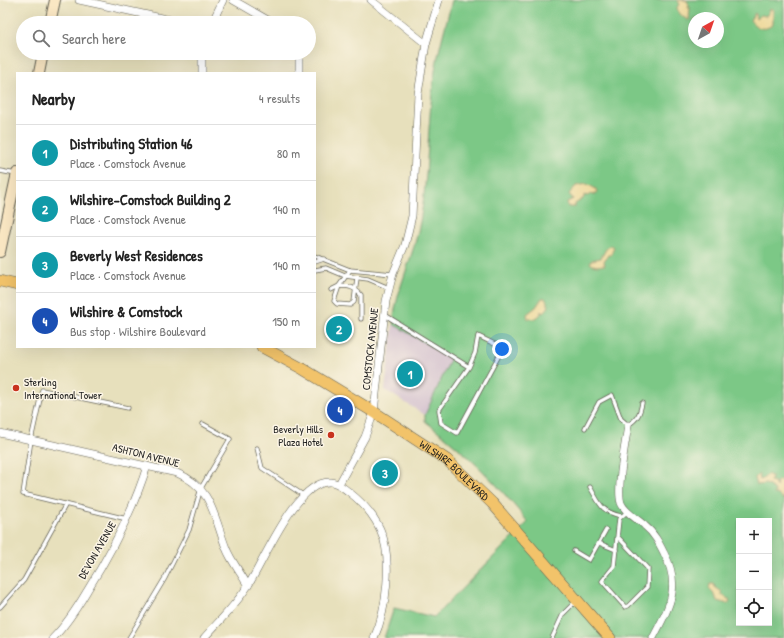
<!DOCTYPE html>
<meta charset="utf-8">
<style>
body{margin:0;font-family:"Patrick Hand",sans-serif;background:#f2f2f2;color:#222}
.controls{position:absolute;right:12px;bottom:12px;display:grid;overflow:hidden;border-radius:0px;box-shadow:0 4px 16px #0002}
.controls button{width:36px;height:36px;display:grid;place-items:center;padding:0;border:0;border-bottom:1px solid #e0e0e0;background:#fff;color:#222;font:20px sans-serif}
.compass{position:absolute;left:688px;top:12px;width:36px;height:36px;border-radius:50%;background:#fff;box-shadow:0 4px 16px #0002;rotate:40deg}
.you{position:absolute;left:502px;top:349px;width:14px;height:14px;margin:-10px;border:3px solid #fff;border-radius:50%;background:#1a73e8;box-shadow:0 0 0 6px #1a73e833}
.badge{display:grid;place-items:center;width:26px;height:26px;border-radius:50%;background:#7c3aed;color:#fff;font-size:13px;font-weight:700}
.pin{position:absolute;translate:-50% -50%;border:2px solid #fff;box-shadow:0 1px 4px #0006}
.list{margin:0;padding:0;list-style:none}
h2{display:flex;justify-content:space-between;align-items:center;height:52px;margin:0;padding:0 16px;font-size:17px}
h2 small{font-size:13px;font-weight:400;color:#767676}
.list li{display:grid;grid-template-columns:26px 1fr auto;gap:12px;align-items:center;box-sizing:border-box;height:56px;padding:0 16px;border-top:1px solid #e0e0e0}
.list b{display:block;font-size:15px;white-space:nowrap}
.list p{margin:0;font-size:13px;white-space:nowrap;color:#767676}
.list em{font-size:13px;font-style:normal;color:#767676}
.icon{flex:none;width:22px;height:22px;fill:none;stroke:currentColor;stroke-width:2;stroke-linecap:round;stroke-linejoin:round}
.map{position:relative;flex:none;width:784px;height:638px;overflow:hidden}
.search{position:absolute;background:#fff;box-shadow:0 4px 16px #0002;left:16px;top:16px;width:300px;height:44px;display:flex;align-items:center;gap:10px;box-sizing:border-box;padding:0 14px;border-radius:22px;color:#767676;font-size:15px}
.panel{position:absolute;background:#fff;box-shadow:0 4px 16px #0002;left:16px;top:72px;width:300px;height:276px;border-radius:0px}
.map>svg:first-child{display:block}
</style>
<div class="map">
<svg width="784" height="638" viewBox="0 0 784 638">
<rect width="100%" height="100%" fill="#fcf5e5"/>
<filter id="ink" filterUnits="userSpaceOnUse"><feTurbulence type="fractalNoise" baseFrequency=".025" numOctaves="2"/><feDisplacementMap in="SourceGraphic" scale="8" xChannelSelector="R" yChannelSelector="G"/><feConvolveMatrix kernelMatrix="1 2 1 2 8 2 1 2 1" color-interpolation-filters="sRGB"/></filter>
<filter id="wash" filterUnits="userSpaceOnUse"><feTurbulence type="fractalNoise" baseFrequency=".012" numOctaves="4" result="noise"/><feDisplacementMap in="SourceGraphic" scale="16" xChannelSelector="R" yChannelSelector="G"/><feGaussianBlur stdDeviation="0.9" result="paint"/><feColorMatrix in="noise" values="0 0 0 0 0 0 0 0 0 0 0 0 0 0 0 0 0 1.4 0 .05"/><feComposite in="paint" operator="in"/></filter>
<g filter="url(#wash)">
<rect width="100%" height="100%" fill="#e7e0bc"/>
<!-- industrial -->
<path fill="#d0bdcd" d="M393,324L451,358L425,415L385,390Z"/>
<!-- green -->
<path fill="#7cc886" stroke="#4c7251" fill-rule="evenodd" d="M452,0H784V638H384L394,608L434,617L528,522C495,481 466,452 425,421V415L451,358L393,324C396,288 414,257 420,222C429,174 427,125 434,77C438,51 446,25 452,0ZM694,18H718V42H694ZM739,521H769V623H739Z"/>
<!-- sand -->
<g fill="#eeda9e" stroke="#857b5d">
<path d="M677,0H686L689,4L688,8L690,7L689,20C684,19 677,12 677,7L680,4Z"/>
<path d="M770,9H773V24C765,32 756,28 750,20L755,13L756,19L761,15L766,16L769,12Z"/>
<path d="M587,184L596,189L597,192L593,195L590,194L588,196L584,195V198L575,204V207H568L567,202L573,199L569,194L576,186Z"/>
<path d="M611,245L614,247L611,255H608L604,261L605,265C600,265 596,268 590,263L592,260L601,258L606,249Z"/>
<path d="M542,298H545L549,306L547,309L543,313L541,311V314C534,320 536,318 528,319L527,314L536,307Z"/>
<path d="M759,474L760,480L763,479L767,474L773,477L770,481L775,482V486H777L776,483L779,480L784,484L782,486L784,500L777,494H774L775,490L766,484L757,485L755,478Z"/>
<path d="M710,584H714L715,587L722,592V595L730,600L728,604L717,601L715,595L709,589Z"/>
</g>
</g>
<g filter="url(#ink)">
<g fill="none" stroke-linecap="round" stroke-linejoin="round">
<!-- service casing -->
<g stroke="#636154" stroke-width="5">
<g id="service">
<path d="M0,171L16,174"/>
<path d="M315,256L350,270L393,274"/>
<path d="M315,262L324,259"/>
<path d="M315,270L326,268L345,276L368,279L389,288"/>
<path d="M357,278L354,302L350,305L337,304L334,301L339,286C350,286 354,287 361,295V319"/>
<path d="M331,290L339,286L350,270"/>
<path d="M385,315L469,367L475,353L478,336L503,348L457,433L441,423L439,410L469,367"/>
<path d="M585,428L599,402L612,395L621,419L628,425C638,419 640,413 642,403"/>
<path d="M257,448L262,468L303,495"/>
<path d="M590,487C600,504 600,511 621,516"/>
<path d="M127,519L23,494L31,440L42,390L128,408"/>
<path d="M618,537L648,569L647,587L628,606L625,607L602,581L614,566L619,519L628,511"/>
<path d="M599,543L616,550"/>
<path d="M574,551L589,560L606,530"/>
<path d="M0,607L24,580L66,504"/>
<path d="M129,638L165,578L189,530L201,488L230,439L203,424"/>
<path d="M552,638L563,614L576,601"/>
</g>
</g>
<!-- minor casing -->
<g stroke="#636154" stroke-width="8">
<g id="minor">
<path d="M79,0L184,23"/>
<path d="M233,0L273,23"/>
<path d="M371,0L426,44"/>
<path d="M212,23L223,0"/>
<path d="M202,53V73"/>
<path d="M299,53V73"/>
<path d="M628,425C626,441 616,488 621,503C625,513 638,519 645,526C654,533 659,543 664,553C682,587 669,607 653,638"/>
<path d="M0,433L177,473C212,487 214,517 226,548C231,561 241,573 248,586"/>
<path d="M339,484L365,437L374,412L386,301L393,274L405,245L412,216L418,94L426,44L439,0"/>
<path d="M53,638C67,624 77,608 87,591C112,551 133,511 147,466"/>
<path d="M204,638C219,621 237,604 249,584C265,559 297,479 331,482C338,483 344,488 349,492C362,502 373,514 380,529C393,557 387,610 374,638"/>
</g>
</g>
<!-- secondary casing -->
<g stroke="#636154" stroke-width="12">
<g id="secondary">
<path d="M50,23L55,0"/>
<path d="M39,73L43,53"/>
<path d="M0,252L17,173"/>
</g>
</g>
<!-- primary casing -->
<g stroke="#636154" stroke-width="12">
<g id="primary">
<path d="M0,281L17,285"/>
<path id="s1" d="M262,347L303,369L374,412L447,460L492,503L610,638"/>
</g>
</g>
<!-- service -->
<use href="#service" stroke="#fff" stroke-width="3.5"/>
<!-- minor -->
<use href="#minor" stroke="#fff" stroke-width="7"/>
<!-- secondary -->
<use href="#secondary" stroke="#fae7c3" stroke-width="10"/>
<!-- primary -->
<use href="#primary" stroke="#f2c36a" stroke-width="11"/>
</g>
</g>
<!-- markers -->
<g fill="#c8321e" stroke="#fcf5e5" stroke-width="1.5">
<circle cx="16" cy="388" r="4"/>
<circle cx="331" cy="435" r="4"/>
</g>
<g text-anchor="middle" dominant-baseline="central" stroke-width="3" stroke-linejoin="round" paint-order="stroke">
<!-- street labels -->
<g font-size="11" fill="#1c1c1c" stroke="#fcf5e5">
<text transform="translate(370 349) rotate(-84)">COMSTOCK AVENUE</text>
<text transform="translate(146 455) rotate(14)">ASHTON AVENUE</text>
<text stroke="none"><textPath href="#s1" startOffset="229">WILSHIRE BOULEVARD</textPath></text>
<text transform="translate(97 550) rotate(-60)">DEVON AVENUE</text>
</g>
<!-- poi labels -->
<g font-size="11" fill="#1c1c1c" stroke="#fcf5e5" text-anchor="start">
<text x="24" y="382">Sterling<tspan x="24" dy="13">International Tower</tspan></text>
<text x="323" y="429" text-anchor="end">Beverly Hills<tspan x="323" dy="13">Plaza Hotel</tspan></text>
</g>
</g>
</svg>
<div class="controls">
<button>+</button>
<button>−</button>
<button><svg class="icon" aria-label="locate" viewBox="0 0 24 24"><circle cx="12" cy="12" r="6"/><path d="M12 2v4M12 18v4M2 12h4M18 12h4"/></svg></button>
</div>
<svg class="compass" viewBox="-18 -18 36 36"><path d="M0-13l5 13h-10z" fill="#e53935"/><path d="M0 13l5-13h-10z" fill="#767676"/></svg>
<div class="you"></div>
<div class="pin badge" style="left:410px;top:374px;background:#0f9aa8">1</div>
<div class="pin badge" style="left:339px;top:329px;background:#0f9aa8">2</div>
<div class="pin badge" style="left:385px;top:473px;background:#0f9aa8">3</div>
<div class="pin badge" style="left:340px;top:410px;background:#1a4fb4">4</div>
<div class="search"><svg class="icon" aria-label="search" viewBox="0 0 24 24"><circle cx="10" cy="10" r="6"/><path d="M15 15l6 6"/></svg>Search here</div>
<section class="panel">
<h2>Nearby<small>4 results</small></h2>
<ul class="list">
<li><span class="badge" style="background:#0f9aa8">1</span><div><b>Distributing Station 46</b><p>Place · Comstock Avenue</p></div><em>80 m</em></li>
<li><span class="badge" style="background:#0f9aa8">2</span><div><b>Wilshire-Comstock Building 2</b><p>Place · Comstock Avenue</p></div><em>140 m</em></li>
<li><span class="badge" style="background:#0f9aa8">3</span><div><b>Beverly West Residences</b><p>Place · Comstock Avenue</p></div><em>140 m</em></li>
<li><span class="badge" style="background:#1a4fb4">4</span><div><b>Wilshire &amp; Comstock</b><p>Bus stop · Wilshire Boulevard</p></div><em>150 m</em></li>
</ul>
</section>
</div>
